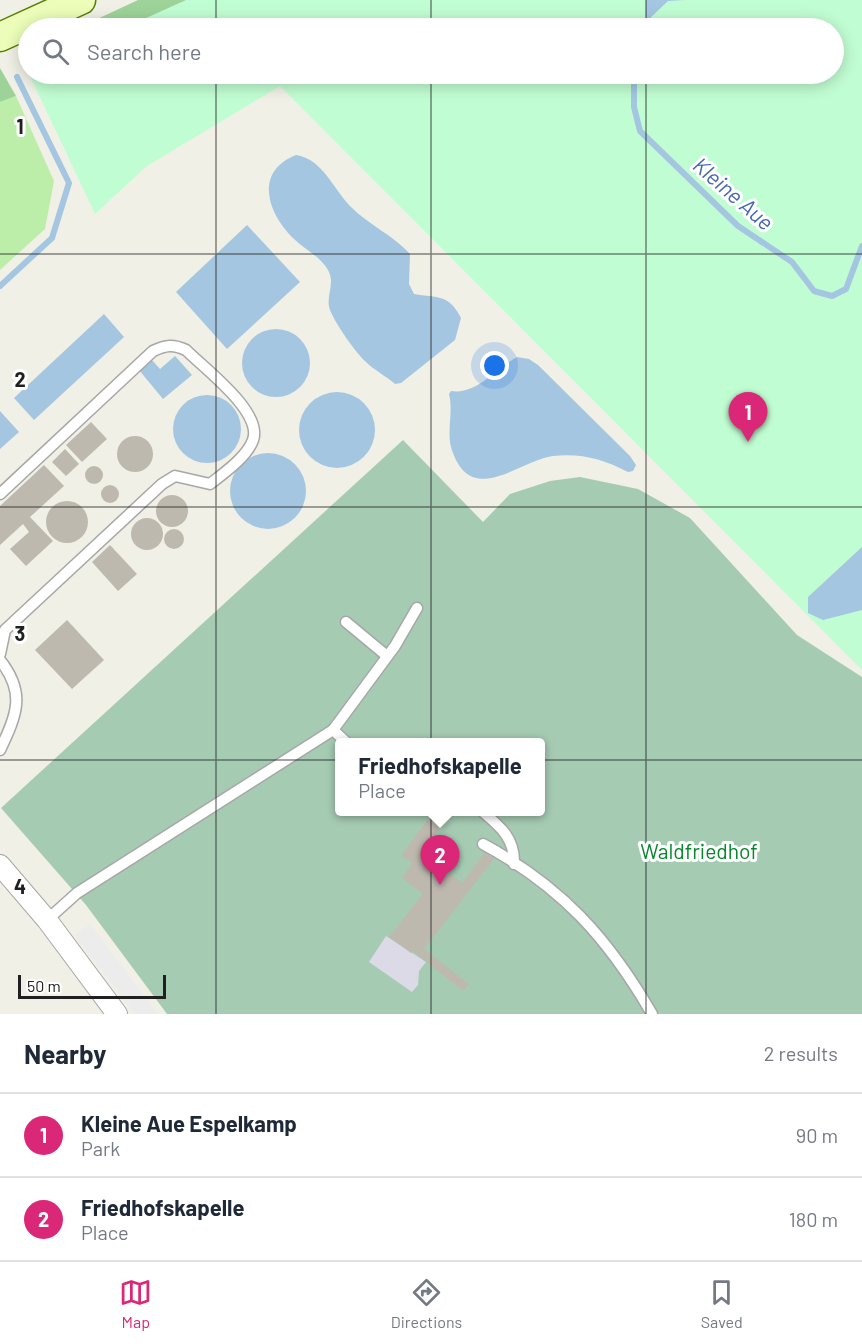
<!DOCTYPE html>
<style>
body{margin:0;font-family:Barlow,sans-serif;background:#f2f2f3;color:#1f2937}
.scale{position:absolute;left:18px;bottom:15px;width:148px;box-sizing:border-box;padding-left:6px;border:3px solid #202020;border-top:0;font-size:16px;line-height:21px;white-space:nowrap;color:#202020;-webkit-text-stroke:4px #fff;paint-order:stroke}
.you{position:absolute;left:495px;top:366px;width:21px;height:21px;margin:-15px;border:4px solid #fff;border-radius:50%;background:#1a73e8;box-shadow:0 0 0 9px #1a73e833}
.badge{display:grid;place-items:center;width:39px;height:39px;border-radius:50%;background:#db2777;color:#fff;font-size:20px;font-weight:700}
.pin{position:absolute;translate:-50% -50px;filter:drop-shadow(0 2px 3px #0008)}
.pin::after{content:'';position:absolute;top:32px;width:21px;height:18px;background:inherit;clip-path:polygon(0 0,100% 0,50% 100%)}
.popup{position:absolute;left:335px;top:738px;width:210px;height:78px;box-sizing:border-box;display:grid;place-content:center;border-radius:6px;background:#fff;filter:drop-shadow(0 2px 4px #0005);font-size:20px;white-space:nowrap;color:#747a83}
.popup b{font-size:22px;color:#1f2937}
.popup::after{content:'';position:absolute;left:50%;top:100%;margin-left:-12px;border:12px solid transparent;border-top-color:#fff}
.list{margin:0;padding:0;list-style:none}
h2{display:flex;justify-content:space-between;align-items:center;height:78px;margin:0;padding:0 24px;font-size:26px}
h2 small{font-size:20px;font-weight:400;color:#747a83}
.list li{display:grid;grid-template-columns:39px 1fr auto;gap:18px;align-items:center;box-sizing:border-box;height:84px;padding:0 24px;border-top:2px solid #e0e1e3}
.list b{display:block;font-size:22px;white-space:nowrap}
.list p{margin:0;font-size:20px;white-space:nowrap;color:#747a83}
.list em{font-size:20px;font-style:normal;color:#747a83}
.icon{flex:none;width:33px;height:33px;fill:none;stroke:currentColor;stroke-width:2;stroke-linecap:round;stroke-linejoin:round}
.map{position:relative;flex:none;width:862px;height:1014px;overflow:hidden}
.search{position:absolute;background:#fff;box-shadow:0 3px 15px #0003;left:18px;right:18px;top:18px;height:66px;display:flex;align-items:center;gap:15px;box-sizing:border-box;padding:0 21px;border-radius:33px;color:#747a83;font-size:22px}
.sheet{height:246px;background:#fff}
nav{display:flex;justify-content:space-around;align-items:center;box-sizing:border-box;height:84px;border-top:2px solid #e0e1e3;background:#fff;font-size:16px;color:#747a83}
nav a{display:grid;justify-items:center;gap:3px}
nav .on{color:#db2777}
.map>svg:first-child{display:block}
</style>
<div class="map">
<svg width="862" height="1014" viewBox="0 0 862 1014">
<rect width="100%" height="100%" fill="#f1f0e6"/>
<!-- grass -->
<path fill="#bdeea9" d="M16,96L54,181L45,229L0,270V102Z"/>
<!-- forest -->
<g fill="#9dd398">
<path d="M138,0H213L147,28H78Z"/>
<path d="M0,68L16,96L0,102Z"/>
</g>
<!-- cemetery -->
<path fill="#a6cbb3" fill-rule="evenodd" d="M403,440L483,522L510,494L550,481L580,477L638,489L690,518L797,635L862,677V1014H167L86,905L1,808ZM340,742H540V812H340Z"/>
<!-- park -->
<path fill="#c1fdd2" d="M186,0H862V670L280,86L147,166L95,214L29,74H834V28H124Z"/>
<!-- parking -->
<path fill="#ececec" d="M90,924L158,1014H135L75,936Z"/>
<!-- plaza -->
<path fill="#dddae7" d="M386,936L426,962L419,971L418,985L412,992L369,962Z"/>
<!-- water -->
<g fill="#a4c6e1">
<path d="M646,0H684L668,1L646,22Z"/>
<path d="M296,155C323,159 333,189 351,207C369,225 393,235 410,254L409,284L414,294C438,298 449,294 461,318L455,340L401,383L395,384C386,376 374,370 366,362C355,352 335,323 330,310C325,296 336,284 328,270C321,257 304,249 294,239C268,214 253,172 296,155Z"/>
<path d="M247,225L300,282L227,349L176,292Z"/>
<path d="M104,314L124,337L34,420L14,398Z"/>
<circle cx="276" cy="363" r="34"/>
<path d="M175,356L192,375L163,399L139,370L151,359L160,369Z"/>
<path d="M517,357L529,359L538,365L630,456L636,465L633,471L628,472C603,459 581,453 553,456C520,460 473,507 453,453C445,434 454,414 449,394L451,391C477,395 495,369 517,357Z"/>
<circle cx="337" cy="430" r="38"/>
<circle cx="207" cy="429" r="34"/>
<path d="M0,411L19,432L0,449Z"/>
<circle cx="268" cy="491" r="38"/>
<path d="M862,547V610L823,620L808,613V597Z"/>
</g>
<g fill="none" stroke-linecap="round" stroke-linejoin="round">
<!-- stream -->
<g stroke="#a4c6e1" stroke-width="6">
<path d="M642,28L646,22"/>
<path d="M634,74V107L640,131L738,226L792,262L814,291L832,296L846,289L862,246"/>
<path d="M0,286L52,238L69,183L17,77"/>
</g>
</g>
<!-- building -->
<g fill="#beb9af">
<path d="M91,422L107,439L82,462L66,445Z"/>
<circle cx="135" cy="454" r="18"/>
<path d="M65,449L79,464L66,476L52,462Z"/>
<path d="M44,465L64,486L30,517L53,541L26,566L10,549L29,532L23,524L0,545V506Z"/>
<circle cx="94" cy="475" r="9"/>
<circle cx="110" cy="494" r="9"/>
<circle cx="172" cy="511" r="16"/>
<circle cx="67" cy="522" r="21"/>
<circle cx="147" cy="534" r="16"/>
<circle cx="174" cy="539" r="10"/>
<path d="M110,545L137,574L118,591L92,562Z"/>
<path d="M67,620L104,660L72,689L35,650Z"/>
<path d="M432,814L444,823L422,852L462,883L485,852L494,859L424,949L469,984L463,991L413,951L411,953L389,937L423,894L402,878L412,863L401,855Z"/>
</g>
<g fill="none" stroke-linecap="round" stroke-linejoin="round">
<!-- lane casing -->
<g stroke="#a7a7a7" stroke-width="13">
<g id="lane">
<path d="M0,494L153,351C166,345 173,344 186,350C205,369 263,412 253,440C247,457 224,473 210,484L175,476L162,484L5,630L0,654"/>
<path d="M346,622L387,656"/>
<path d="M0,660C26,693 17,714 0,750"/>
<path d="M333,730L346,742"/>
<path d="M483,812C501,827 515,839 514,864"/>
<path d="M483,844C562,887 608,938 652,1014"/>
<path d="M47,920L77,893L333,730L395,646L417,608"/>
</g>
</g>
<!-- street casing -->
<g stroke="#a7a7a7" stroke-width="22">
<path id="street" d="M0,865L47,920L117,1014"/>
</g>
<!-- secondary casing -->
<g stroke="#567e00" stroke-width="31">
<path id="secondary" d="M0,37L81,0"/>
</g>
<!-- lane -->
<use href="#lane" stroke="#fff" stroke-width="10"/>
<!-- street -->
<use href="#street" stroke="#fff" stroke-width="20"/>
<!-- secondary -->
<use href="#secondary" stroke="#ebfdb8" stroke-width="28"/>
</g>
<!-- grid -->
<path fill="none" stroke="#202020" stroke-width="1.5" stroke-opacity="0.55" d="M216,0V28M431,0V28M646,0V28M216,74V1014M431,74V1014M646,74V1014M0,254H862M0,507H862M0,760H862"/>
<g text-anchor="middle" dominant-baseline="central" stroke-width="6" stroke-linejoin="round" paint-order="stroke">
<!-- park labels -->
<g font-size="21" fill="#05872b" stroke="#fff">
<text x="699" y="850">Waldfriedhof</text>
</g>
<!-- water labels -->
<g font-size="22" font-style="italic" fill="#4666b6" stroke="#fff">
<text transform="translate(734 193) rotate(41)">Kleine Aue</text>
</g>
</g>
<g font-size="20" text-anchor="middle" font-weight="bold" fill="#202020" stroke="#fff" stroke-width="6" stroke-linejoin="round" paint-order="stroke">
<text x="20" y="134">1</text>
<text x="20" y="387">2</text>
<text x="20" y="641">3</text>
<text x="20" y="894">4</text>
</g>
</svg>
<div class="scale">50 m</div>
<div class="you"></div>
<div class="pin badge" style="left:748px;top:442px">1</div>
<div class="pin badge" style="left:440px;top:885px">2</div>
<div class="popup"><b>Friedhofskapelle</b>Place</div>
<div class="search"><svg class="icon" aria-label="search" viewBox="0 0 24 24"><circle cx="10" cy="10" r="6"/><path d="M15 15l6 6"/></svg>Search here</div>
</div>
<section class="sheet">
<h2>Nearby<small>2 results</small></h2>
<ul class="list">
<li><span class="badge">1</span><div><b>Kleine Aue Espelkamp</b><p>Park</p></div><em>90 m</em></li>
<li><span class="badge">2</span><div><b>Friedhofskapelle</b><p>Place</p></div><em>180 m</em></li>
</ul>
</section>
<nav>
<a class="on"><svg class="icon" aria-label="map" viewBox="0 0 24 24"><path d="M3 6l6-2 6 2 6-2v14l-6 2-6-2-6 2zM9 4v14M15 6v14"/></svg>Map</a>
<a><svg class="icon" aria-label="directions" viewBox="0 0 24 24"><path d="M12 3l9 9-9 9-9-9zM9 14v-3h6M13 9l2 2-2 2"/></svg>Directions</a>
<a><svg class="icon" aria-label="saved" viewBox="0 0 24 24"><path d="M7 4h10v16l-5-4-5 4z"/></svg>Saved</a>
</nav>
